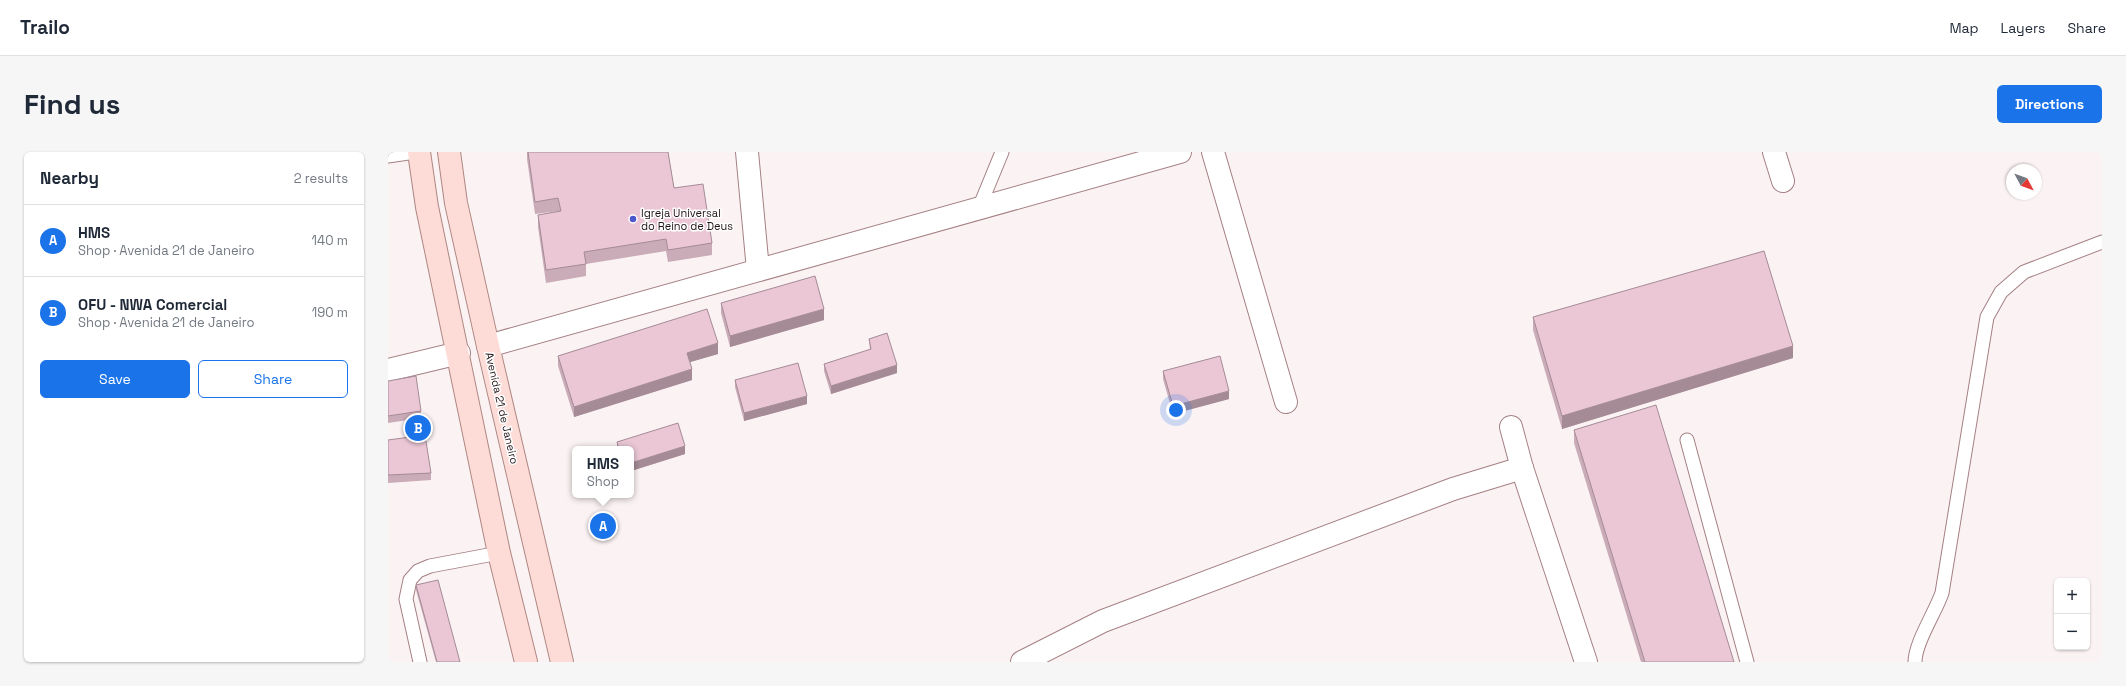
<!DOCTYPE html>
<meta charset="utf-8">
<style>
body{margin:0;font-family:"Space Grotesk",sans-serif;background:#f6f6f7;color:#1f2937}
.controls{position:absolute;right:12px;bottom:12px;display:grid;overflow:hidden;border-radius:6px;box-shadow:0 1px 3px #0004}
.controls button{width:36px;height:36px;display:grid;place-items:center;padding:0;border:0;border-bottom:1px solid #e0e1e3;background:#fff;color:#1f2937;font:20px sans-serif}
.compass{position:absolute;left:1618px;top:12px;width:36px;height:36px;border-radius:50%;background:#fff;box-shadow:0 1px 3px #0004;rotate:131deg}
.you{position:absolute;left:788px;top:258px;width:14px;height:14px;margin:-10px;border:3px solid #fff;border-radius:50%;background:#1a73e8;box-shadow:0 0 0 6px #1a73e833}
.badge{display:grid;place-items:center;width:26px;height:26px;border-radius:50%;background:#1a73e8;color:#fff;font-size:13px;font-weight:700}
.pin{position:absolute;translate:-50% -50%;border:2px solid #fff;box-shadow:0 1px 4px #0006}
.popup{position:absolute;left:184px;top:294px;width:62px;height:52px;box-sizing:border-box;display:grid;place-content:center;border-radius:6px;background:#fff;filter:drop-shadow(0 1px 3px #0005);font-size:13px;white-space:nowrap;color:#747a83}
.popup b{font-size:15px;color:#1f2937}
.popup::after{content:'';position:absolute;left:50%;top:100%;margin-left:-8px;border:8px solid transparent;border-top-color:#fff}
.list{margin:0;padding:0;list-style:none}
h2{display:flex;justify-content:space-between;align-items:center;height:52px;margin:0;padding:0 16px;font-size:17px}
h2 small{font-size:13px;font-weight:400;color:#747a83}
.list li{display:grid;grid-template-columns:26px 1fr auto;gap:12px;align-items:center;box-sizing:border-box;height:72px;padding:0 16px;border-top:1px solid #e0e1e3}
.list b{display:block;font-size:15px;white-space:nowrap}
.list p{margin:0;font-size:13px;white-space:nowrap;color:#747a83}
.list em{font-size:13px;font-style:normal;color:#747a83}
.actions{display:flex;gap:8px;padding:12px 16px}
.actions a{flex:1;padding:9px 0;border:1px solid #1a73e8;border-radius:6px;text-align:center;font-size:14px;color:#1a73e8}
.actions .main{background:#1a73e8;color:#fff}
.map{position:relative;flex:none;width:1714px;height:510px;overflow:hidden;border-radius:6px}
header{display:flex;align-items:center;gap:24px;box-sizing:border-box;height:56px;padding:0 20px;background:#fff;border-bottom:1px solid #e0e1e3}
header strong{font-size:19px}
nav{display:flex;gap:22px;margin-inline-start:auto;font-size:14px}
.intro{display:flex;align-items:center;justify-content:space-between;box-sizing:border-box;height:96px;padding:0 24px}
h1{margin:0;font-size:28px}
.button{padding:10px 18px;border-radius:6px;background:#1a73e8;color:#fff;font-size:14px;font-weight:700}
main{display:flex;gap:24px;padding:0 24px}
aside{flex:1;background:#fff;border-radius:6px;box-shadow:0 1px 3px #0004}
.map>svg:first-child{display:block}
</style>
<header>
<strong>Trailo</strong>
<nav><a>Map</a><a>Layers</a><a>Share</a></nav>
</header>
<div class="intro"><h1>Find us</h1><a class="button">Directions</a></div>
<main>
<aside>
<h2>Nearby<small>2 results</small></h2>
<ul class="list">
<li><span class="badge">A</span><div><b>HMS</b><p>Shop · Avenida 21 de Janeiro</p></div><em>140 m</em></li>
<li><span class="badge">B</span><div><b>OFU - NWA Comercial</b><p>Shop · Avenida 21 de Janeiro</p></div><em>190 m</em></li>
</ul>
<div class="actions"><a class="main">Save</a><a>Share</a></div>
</aside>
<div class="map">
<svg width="1714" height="510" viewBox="0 0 1714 510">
<rect width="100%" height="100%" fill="#fbf2f3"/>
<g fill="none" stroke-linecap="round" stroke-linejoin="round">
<!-- lane casing -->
<g stroke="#a48084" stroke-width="15">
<g id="lane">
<path d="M0,4L27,0"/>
<path d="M591,56L614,0"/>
<path d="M1299,288L1359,510"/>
<path d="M32,510L18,447L22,428L30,419L42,414L111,401"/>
<path d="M1527,510C1527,491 1547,461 1554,441L1599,165L1613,140L1636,120L1714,90"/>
</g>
</g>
<!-- street casing -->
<g stroke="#a48084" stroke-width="24">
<g id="street">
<path d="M359,0L370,118"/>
<path d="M825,0L898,250"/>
<path d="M1386,0L1395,29"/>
<path d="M100,194L792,0"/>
<path d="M0,218L71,201"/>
<path d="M1123,275L1134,316L1198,510"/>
<path d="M634,510L715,469L1065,337L1134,316"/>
</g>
</g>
<!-- primary casing -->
<g stroke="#ae8782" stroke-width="24">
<g id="primary">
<path d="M31,0L39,55L111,401L138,510"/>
<path d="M61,0L68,51L100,194L174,510"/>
</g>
</g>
<!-- lane -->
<use href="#lane" stroke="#fff" stroke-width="13"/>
<!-- street -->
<use href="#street" stroke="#fff" stroke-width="22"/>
<!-- primary -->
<use href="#primary" stroke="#fddcd7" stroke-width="22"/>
</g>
<!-- wall -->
<g fill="#caabb8">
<path d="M139,0H280L286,36L324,91V103L280,110L278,99L198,112V124L158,131L150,75V63L171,59L147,62L139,7Z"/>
<path d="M333,151L436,168L342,195L333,161Z"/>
<path d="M1145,165L1405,206L1174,277L1145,178Z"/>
<path d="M481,187L509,221L443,242L436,219V212L482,198Z"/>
<path d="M330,202L302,210L304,228L186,265L170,214V204Z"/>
<path d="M775,219L841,247L785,262L775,227Z"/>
<path d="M347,228L419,252L356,269L347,235Z"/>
<path d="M0,229L33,259V266L0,271Z"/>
<path d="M1186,278L1346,510H1253L1186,291Z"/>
<path d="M0,288L43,321V328L0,331Z"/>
<path d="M229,290L297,302L243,319V297H229Z"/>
<path d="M28,433L72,510H48L28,438Z"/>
</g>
<!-- shaded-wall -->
<g fill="#a48b96">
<path d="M436,157V168L342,195V184Z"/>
<path d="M330,191V202L299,211V201Z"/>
<path d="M1405,194V206L1174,277V264Z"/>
<path d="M509,213V221L443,242V234Z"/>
<path d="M304,217V228L186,265V255Z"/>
<path d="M841,239V247L785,262V254Z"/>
<path d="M419,244V252L356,269V261Z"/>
<path d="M297,294V302L243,319V311Z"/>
</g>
<!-- building -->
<g fill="#ebc7d6" stroke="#a48b96">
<path d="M140,0H280L286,36L315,32L324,91L280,98L278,87L196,100L198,112L158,118L150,63L173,59L170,46L147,50Z"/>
<path d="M1376,99L1405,194L1174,264L1145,165Z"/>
<path d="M427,124L436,157L342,184L333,151Z"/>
<path d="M319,157L330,191L299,201L304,217L186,255L170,204Z"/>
<path d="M499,181L509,213L443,234L436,212L483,197L481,187Z"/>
<path d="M832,204L841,239L785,254L775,219Z"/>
<path d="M410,211L419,244L356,261L347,228Z"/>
<path d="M28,224L33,259L0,264V229Z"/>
<path d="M1268,253L1346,510H1257L1186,278Z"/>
<path d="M290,271L297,294L243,311V297H231L229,290Z"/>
<path d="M37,283L43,321L0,323V288Z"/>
<path d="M50,428L72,510H49L28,433Z"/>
</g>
<!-- markers -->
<circle fill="#4d57cd" stroke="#fff" stroke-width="1.5" cx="245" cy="67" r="4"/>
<g text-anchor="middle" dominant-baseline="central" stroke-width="3" stroke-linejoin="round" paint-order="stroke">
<!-- poi labels -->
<g font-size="11" fill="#201315" stroke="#fff" text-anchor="start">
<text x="253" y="61">Igreja Universal<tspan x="253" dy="13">do Reino de Deus</tspan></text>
</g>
<!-- street labels -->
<g font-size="11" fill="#201315" stroke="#fff">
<text transform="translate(114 256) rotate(77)">Avenida 21 de Janeiro</text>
</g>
</g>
</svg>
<div class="controls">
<button>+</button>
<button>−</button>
</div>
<svg class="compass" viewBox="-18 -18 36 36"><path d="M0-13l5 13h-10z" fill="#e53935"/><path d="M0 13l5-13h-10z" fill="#747a83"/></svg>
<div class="you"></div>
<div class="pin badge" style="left:215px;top:374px">A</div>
<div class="popup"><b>HMS</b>Shop</div>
<div class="pin badge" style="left:30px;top:276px">B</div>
</div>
</main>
